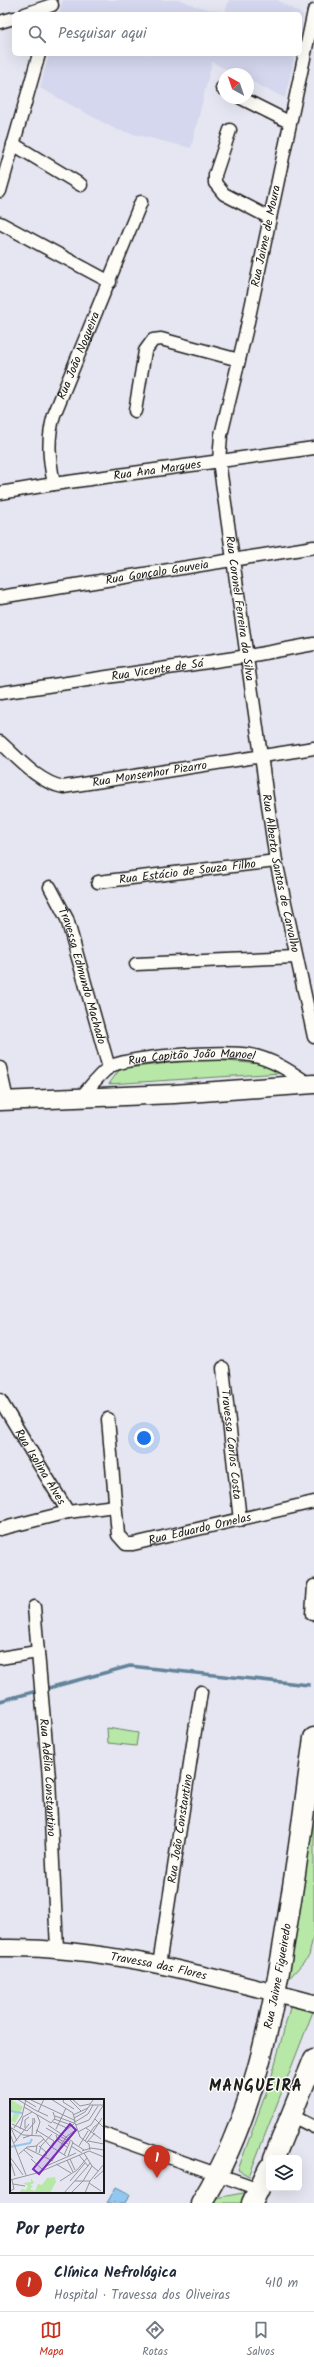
<!DOCTYPE html>
<html lang="pt">
<meta charset="utf-8">
<style>
body{margin:0;font-family:Kalam,sans-serif;background:#f2f2f3;color:#1f2937}
.controls{position:absolute;right:12px;bottom:12px;display:grid;overflow:hidden;border-radius:6px;box-shadow:0 4px 16px #0002}
.controls button{width:36px;height:36px;display:grid;place-items:center;padding:0;border:0;border-bottom:1px solid #e0e1e3;background:#fff;color:#1f2937;font:20px sans-serif}
.compass{position:absolute;left:218px;top:68px;width:36px;height:36px;border-radius:50%;background:#fff;box-shadow:0 4px 16px #0002;rotate:320deg}
.you{position:absolute;left:144px;top:1438px;width:14px;height:14px;margin:-10px;border:3px solid #fff;border-radius:50%;background:#1a73e8;box-shadow:0 0 0 6px #1a73e833}
.badge{display:grid;place-items:center;width:26px;height:26px;border-radius:50%;background:#c8321e;color:#fff;font-size:13px;font-weight:700}
.pin{position:absolute;translate:-50% -33px;filter:drop-shadow(0 1px 2px #0008)}
.pin::after{content:'';position:absolute;top:21px;width:14px;height:12px;background:inherit;clip-path:polygon(0 0,100% 0,50% 100%)}
.list{margin:0;padding:0;list-style:none}
h2{display:flex;justify-content:space-between;align-items:center;height:52px;margin:0;padding:0 16px;font-size:17px}
h2 small{font-size:13px;font-weight:400;color:#747a83}
.list li{display:grid;grid-template-columns:26px 1fr auto;gap:12px;align-items:center;box-sizing:border-box;height:56px;padding:0 16px;border-top:1px solid #e0e1e3}
.list b{display:block;font-size:15px;white-space:nowrap}
.list p{margin:0;font-size:13px;white-space:nowrap;color:#747a83}
.list em{font-size:13px;font-style:normal;color:#747a83}
.icon{flex:none;width:22px;height:22px;fill:none;stroke:currentColor;stroke-width:2;stroke-linecap:round;stroke-linejoin:round}
.map{position:relative;flex:none;width:314px;height:2203px;overflow:hidden}
.search{position:absolute;background:#fff;box-shadow:0 4px 16px #0002;left:12px;right:12px;top:12px;height:44px;display:flex;align-items:center;gap:10px;box-sizing:border-box;padding:0 14px;border-radius:6px;color:#747a83;font-size:15px}
.sheet{height:108px;background:#fff}
nav{display:flex;justify-content:space-around;align-items:center;box-sizing:border-box;height:56px;border-top:1px solid #e0e1e3;background:#fff;font-size:11px;color:#747a83}
nav a{display:grid;justify-items:center;gap:2px}
nav .on{color:#c8321e}
.map>svg:first-child{display:block}
</style>
<div class="map">
<svg width="314" height="2203" viewBox="0 0 314 2203">
<rect width="100%" height="100%" fill="#e5e6f1"/>
<filter id="ink" filterUnits="userSpaceOnUse"><feTurbulence type="fractalNoise" baseFrequency=".025" numOctaves="2"/><feDisplacementMap in="SourceGraphic" scale="8" xChannelSelector="R" yChannelSelector="G"/><feConvolveMatrix kernelMatrix="1 2 1 2 8 2 1 2 1" color-interpolation-filters="sRGB"/></filter>
<g filter="url(#ink)">
<!-- built -->
<g fill="#d4d7ed">
<path d="M63,0H181L195,6L225,12L229,0H277L303,15L300,29V14H59Z"/>
<path d="M49,54H295L285,98L248,80V74H236L212,62L191,148L117,130L40,88Z"/>
</g>
<!-- green -->
<g fill="#b8e8a8" stroke="#6a8262">
<path d="M202,1059L261,1064L281,1073L109,1084L120,1069Z"/>
<path d="M107,1728L138,1733L136,1746L108,1743Z"/>
<path d="M314,1808V1932L309,1956L286,1982Z"/>
<path d="M292,2000L314,2009L249,2176L238,2170L271,2079Z"/>
<path d="M249,2192L241,2203H212L215,2198Z"/>
</g>
<!-- water -->
<path fill="#92c8f0" stroke="#63839b" d="M116,2187L130,2194L126,2203H107Z"/>
<g fill="none" stroke-linecap="round" stroke-linejoin="round">
<!-- stream -->
<path stroke="#63839b" stroke-width="3.5" d="M0,1701L130,1666L309,1685"/>
<!-- minor casing -->
<g stroke="#1c1c1c" stroke-width="15">
<g id="minor">
<path id="s1" d="M314,11L246,331L221,435L219,461L276,861L314,1037"/>
<path d="M25,14L52,5"/>
<path d="M0,22L14,18"/>
<path d="M222,88L224,89"/>
<path d="M241,98L289,122"/>
<path d="M230,130L215,175V183L224,194L270,218"/>
<path d="M13,144L81,185"/>
<path d="M0,191L39,54"/>
<path d="M0,223L110,282"/>
<path d="M135,411L145,351L153,340L161,339L239,360"/>
<path id="s2" d="M54,484C49,459 47,439 54,415L141,202"/>
<path id="s3" d="M0,493L54,484L314,448"/>
<path id="s4" d="M0,597L314,547"/>
<path id="s5" d="M0,693L248,656L314,644"/>
<path id="s6" d="M0,742C19,759 38,782 63,787L314,748"/>
<path id="s7" d="M98,882L276,861"/>
<path id="s8" d="M50,887L67,919L109,1068"/>
<path d="M136,964L296,957"/>
<path d="M0,1068L7,1100"/>
<path id="s9" d="M81,1097C89,1088 98,1076 108,1068C126,1055 226,1051 250,1055C272,1059 290,1071 309,1084"/>
<path id="s10" d="M223,1368L240,1520"/>
<path id="s11" d="M0,1400L68,1512"/>
<path id="s12" d="M108,1419L118,1535L126,1544H133L314,1502"/>
<path d="M0,1529L68,1512L115,1506"/>
<path id="s13" d="M34,1607L49,1778L57,1949"/>
<path d="M312,1614L314,1586"/>
<path d="M0,1658L37,1652"/>
<path id="s14" d="M159,1965L201,1692"/>
<path d="M292,2116L314,2127"/>
<path d="M103,2134L259,2189"/>
</g>
</g>
<!-- tertiary casing -->
<g stroke="#1c1c1c" stroke-width="19">
<g id="tertiary">
<path id="s15" d="M0,1948C106,1946 212,1977 314,2003"/>
</g>
</g>
<!-- secondary casing -->
<g stroke="#1c1c1c" stroke-width="21">
<path id="secondary" d="M0,1101L174,1094L314,1084"/>
</g>
<!-- primary casing -->
<g stroke="#1c1c1c" stroke-width="23">
<g id="primary">
<path d="M274,2158L314,2059"/>
<path id="s16" d="M201,2203C252,2121 271,2024 286,1930C297,1866 305,1802 314,1738"/>
<path d="M252,2203L269,2168"/>
</g>
</g>
<!-- minor -->
<use href="#minor" stroke="#fdfcf7" stroke-width="12"/>
<!-- tertiary -->
<use href="#tertiary" stroke="#fdfcf7" stroke-width="16"/>
<!-- secondary -->
<use href="#secondary" stroke="#fdfcf7" stroke-width="18"/>
<!-- primary -->
<use href="#primary" stroke="#fdfcf7" stroke-width="20"/>
</g>
</g>
<g text-anchor="middle" dominant-baseline="central" stroke-width="3" stroke-linejoin="round" paint-order="stroke">
<!-- street labels -->
<g font-size="12" fill="#1c1c1c" stroke="#fdfcf7">
<text transform="translate(266 236) rotate(-78)">Rua Jaime de Moura</text>
<text stroke="none"><textPath href="#s2" startOffset="134">Rua João Nogueira</textPath></text>
<text stroke="none"><textPath href="#s3" startOffset="159">Rua Ana Marques</textPath></text>
<text stroke="none"><textPath href="#s4" startOffset="159">Rua Gonçalo Gouveia</textPath></text>
<text stroke="none"><textPath href="#s1" startOffset="609">Rua Coronel Ferreira da Silva</textPath></text>
<text stroke="none"><textPath href="#s5" startOffset="159">Rua Vicente de Sá</textPath></text>
<text stroke="none"><textPath href="#s6" startOffset="166">Rua Monsenhor Pizarro</textPath></text>
<text stroke="none"><textPath href="#s7" startOffset="90">Rua Estácio de Souza Filho</textPath></text>
<text stroke="none"><textPath href="#s1" startOffset="877">Rua Alberto Santos de Carvalho</textPath></text>
<text stroke="none"><textPath href="#s8" startOffset="95">Travessa Edmundo Machado</textPath></text>
<text stroke="none"><textPath href="#s9" startOffset="125">Rua Capitão João Manoel</textPath></text>
<text stroke="none"><textPath href="#s10" startOffset="77">Travessa Carlos Costa</textPath></text>
<text stroke="none"><textPath href="#s11" startOffset="78">Rua Isolina Alves</textPath></text>
<text stroke="none"><textPath href="#s12" startOffset="204">Rua Eduardo Ornelas</textPath></text>
<text stroke="none"><textPath href="#s13" startOffset="171">Rua Adélia Constantino</textPath></text>
<text stroke="none"><textPath href="#s14" startOffset="138">Rua João Constantino</textPath></text>
<text stroke="none"><textPath href="#s15" startOffset="160">Travessa das Flores</textPath></text>
<text stroke="none"><textPath href="#s16" startOffset="241">Rua Jaime Figueiredo</textPath></text>
</g>
<!-- district labels -->
<g font-size="16" font-weight="bold" letter-spacing="1" fill="#1c1c1c" stroke="#fdfcf7">
<text x="256" y="2086">MANGUEIRA</text>
</g>
</g>
<!-- overview -->
<g transform="translate(10 2099)">
<rect width="94" height="94" fill="#e5e6f1"/>
<path d="M0,0L13,8L5,24L1,22L4,13L0,12ZM45,78L46,83L40,94H9L12,90L16,91L18,87L13,84L21,83V79L24,84L20,86L23,87L20,90L25,92L28,85L32,86L37,79Z" fill="#b8e8a8"/>
<path fill="none" stroke="#92c8f0" stroke-width="2" d="M0,12L12,14M0,48L20,44L22,40"/>
<path fill="none" stroke="#95959c" stroke-width="1" d="M7,0L25,11M13,0L26,8M19,0L64,21L70,38L79,45L80,51M41,0L63,14L65,22M54,0L53,3L64,10M59,0L71,12M62,0L70,7L80,5L84,0M14,8L41,24L45,19L43,13M25,11L38,17M28,13L34,0M63,16L78,9M45,17L64,24M64,19L75,13L80,6H93M44,20L61,26M85,20L94,29M43,23L57,29M65,23L78,15L83,6M2,25L17,32L25,23L24,19M38,26L63,43L58,57M66,26L79,21L88,7M0,28L13,36L31,37L40,47L56,57M1,29L7,42M4,29L12,17L16,0M15,29V21L19,18M36,29L60,43M76,29L91,40M10,30L13,18L22,13M46,30L56,9M26,31L44,42L41,48M68,33L81,26L94,5M83,33L92,19M0,35L16,76M26,35L30,23L27,16M51,35L65,24M46,36L48,42L57,48M13,39L22,36L23,19M47,39L58,45M75,42L84,28L89,24M78,42L94,45M77,43L85,34M4,44L19,25M63,44L74,51M29,47L36,53V57M61,47L72,54M69,47L78,32M16,49L43,62M14,51L23,59M72,52L81,49L94,51M26,53L27,46L34,40M29,54L31,47L42,35M74,54L82,67L88,72M9,55L17,48L27,47M54,56L60,43M69,56L78,67L80,64M0,58L13,76M21,60L33,71M60,60L65,71M57,61L63,73M42,62L56,38L67,30M1,64L5,77M46,65L61,74M34,68L66,54M84,80L94,71M0,81L27,74L79,52L94,58M50,82L67,71L77,59M60,82L75,64M65,82H80M79,84L91,92M3,85L15,87M0,92L4,90L2,81M54,94L78,67M61,94L73,82L82,67M75,94L80,82L94,65"/>
<path fill="#7b2cbf" fill-opacity="0.15" stroke="#7b2cbf" stroke-width="2" d="M60,25L66,31L29,75L23,70Z"/>
<rect width="94" height="94" fill="none" stroke="#1c1c1c" stroke-width="2"/>
</g>
</svg>
<div class="controls">
<button><svg class="icon" aria-label="layers" viewBox="0 0 24 24"><path d="M12 4l9 5-9 5-9-5zM3 14l9 5 9-5"/></svg></button>
</div>
<svg class="compass" viewBox="-18 -18 36 36"><path d="M0-13l5 13h-10z" fill="#e53935"/><path d="M0 13l5-13h-10z" fill="#747a83"/></svg>
<div class="you"></div>
<div class="pin badge" style="left:157px;top:2178px">1</div>
<div class="search"><svg class="icon" aria-label="search" viewBox="0 0 24 24"><circle cx="10" cy="10" r="6"/><path d="M15 15l6 6"/></svg>Pesquisar aqui</div>
</div>
<section class="sheet">
<h2>Por perto<small></small></h2>
<ul class="list">
<li><span class="badge">1</span><div><b>Clínica Nefrológica</b><p>Hospital · Travessa dos Oliveiras</p></div><em>410 m</em></li>
</ul>
</section>
<nav>
<a class="on"><svg class="icon" aria-label="map" viewBox="0 0 24 24"><path d="M3 6l6-2 6 2 6-2v14l-6 2-6-2-6 2zM9 4v14M15 6v14"/></svg>Mapa</a>
<a><svg class="icon" aria-label="directions" viewBox="0 0 24 24"><path d="M12 3l9 9-9 9-9-9zM9 14v-3h6M13 9l2 2-2 2"/></svg>Rotas</a>
<a><svg class="icon" aria-label="saved" viewBox="0 0 24 24"><path d="M7 4h10v16l-5-4-5 4z"/></svg>Salvos</a>
</nav>
